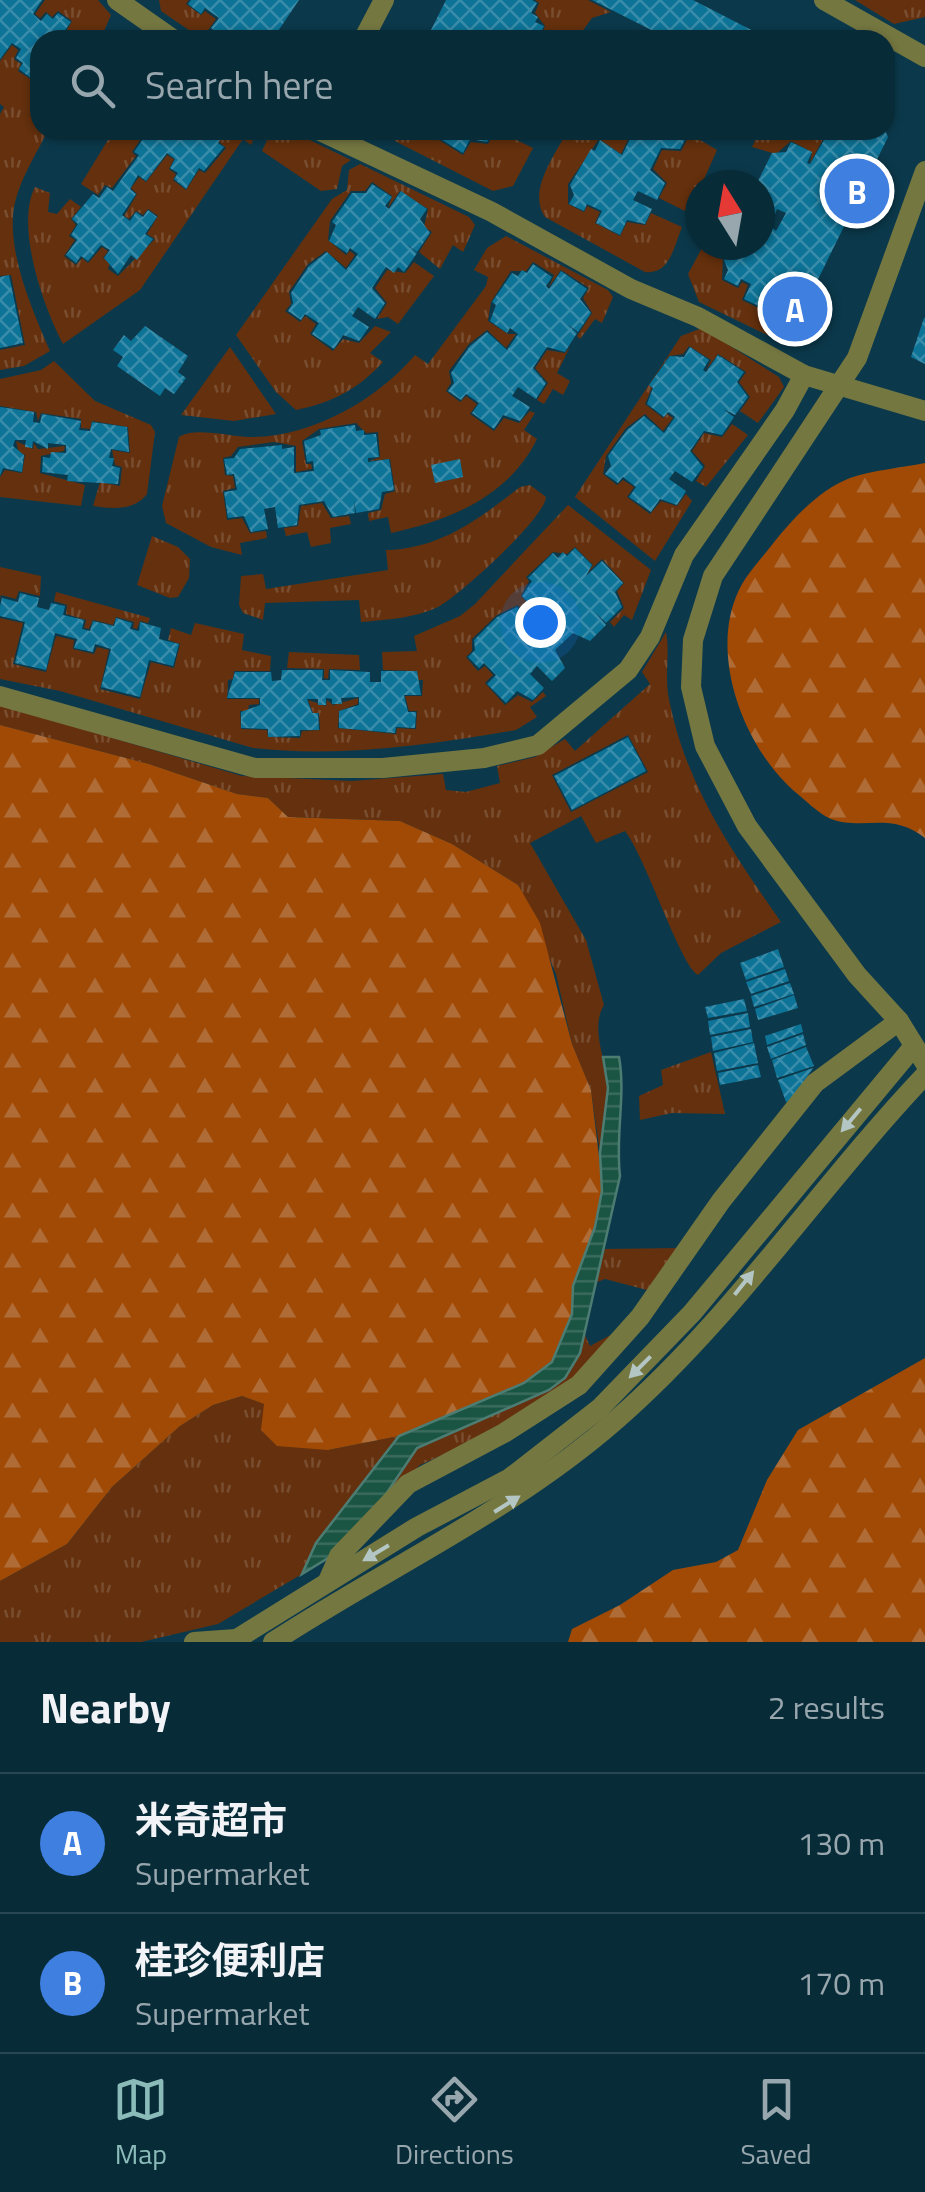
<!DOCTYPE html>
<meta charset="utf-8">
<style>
body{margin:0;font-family:"Titillium Web","Noto Sans SC",sans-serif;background:#163743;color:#f1f3f6}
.compass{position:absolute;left:685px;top:170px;width:90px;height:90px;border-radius:50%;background:#082b38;box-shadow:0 2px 8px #0004;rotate:349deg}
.you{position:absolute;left:540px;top:622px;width:35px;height:35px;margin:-25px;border:8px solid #fff;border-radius:50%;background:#1a73e8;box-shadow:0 0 0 15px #1a73e833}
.badge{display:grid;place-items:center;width:65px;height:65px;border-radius:50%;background:#8bbbb9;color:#fff;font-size:32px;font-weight:700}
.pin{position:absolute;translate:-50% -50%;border:5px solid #fff;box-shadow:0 2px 10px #0006}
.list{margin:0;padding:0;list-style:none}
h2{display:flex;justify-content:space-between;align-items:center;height:130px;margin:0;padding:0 40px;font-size:42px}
h2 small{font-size:32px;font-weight:400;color:#98a7ae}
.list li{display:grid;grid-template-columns:65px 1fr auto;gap:30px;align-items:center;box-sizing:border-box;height:140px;padding:0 40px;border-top:2px solid #294753}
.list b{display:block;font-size:38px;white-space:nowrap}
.list p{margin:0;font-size:32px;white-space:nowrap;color:#98a7ae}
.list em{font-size:32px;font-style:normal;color:#98a7ae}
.icon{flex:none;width:55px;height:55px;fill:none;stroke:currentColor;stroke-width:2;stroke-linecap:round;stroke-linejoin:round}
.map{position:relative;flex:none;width:925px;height:1642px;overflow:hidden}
.search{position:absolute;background:#082b38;box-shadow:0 2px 8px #0004;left:30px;right:30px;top:30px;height:110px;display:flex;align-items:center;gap:25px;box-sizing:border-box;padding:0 35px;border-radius:30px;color:#98a7ae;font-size:38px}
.sheet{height:410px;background:#082b38}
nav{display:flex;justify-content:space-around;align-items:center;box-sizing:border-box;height:140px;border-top:2px solid #294753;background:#082b38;font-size:28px;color:#98a7ae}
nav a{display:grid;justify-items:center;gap:5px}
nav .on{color:#8bbbb9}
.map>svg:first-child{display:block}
</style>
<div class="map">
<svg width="925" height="1642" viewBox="0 0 925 1642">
<defs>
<pattern id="grass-tufts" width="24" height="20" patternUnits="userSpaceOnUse" patternTransform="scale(2.5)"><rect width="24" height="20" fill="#64300d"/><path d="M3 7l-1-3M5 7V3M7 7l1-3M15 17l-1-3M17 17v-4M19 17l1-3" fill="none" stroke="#794d30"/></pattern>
<pattern id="forest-firs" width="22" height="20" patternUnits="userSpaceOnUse" patternTransform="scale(2.5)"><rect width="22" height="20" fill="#a14a06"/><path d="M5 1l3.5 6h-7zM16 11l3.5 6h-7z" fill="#b06c36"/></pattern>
<pattern id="water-rules" width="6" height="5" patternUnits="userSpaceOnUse" patternTransform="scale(2.5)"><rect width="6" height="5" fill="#1a5442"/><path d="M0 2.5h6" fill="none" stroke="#3a6c5d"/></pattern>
<pattern id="building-cross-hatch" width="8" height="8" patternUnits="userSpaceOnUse" patternTransform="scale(2.5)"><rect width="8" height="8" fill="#0d7397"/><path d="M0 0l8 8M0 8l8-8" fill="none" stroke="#3a8daa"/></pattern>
</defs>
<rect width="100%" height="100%" fill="#0b394b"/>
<!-- grass -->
<g fill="url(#grass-tufts)" fill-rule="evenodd">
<path d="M45,0H98L111,15L100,40H69L65,33L72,21L58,11L52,17L46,12L40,18L35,14Z"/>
<path d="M159,0H189L186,4L201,15L205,11L216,19L202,39L161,11Z"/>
<path d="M535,0H588L611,12L592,18L576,40H539L545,26L535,13L539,3Z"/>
<path d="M855,0H925V17L894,24Z"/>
<path d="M12,45L18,50L14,59L21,64L18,71L32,80L40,69V130H48C35,157 15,186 13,216C10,259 33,312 50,351L24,366L0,370V350L25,345L11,275L0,276V114L4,107L0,104V61Z"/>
<path d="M114,130L145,133L132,152L136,156L112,188L105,185L98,195L81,184Z"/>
<path d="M225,130H257L251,145L243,139L140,290L63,344C43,306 15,226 35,187L50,193L48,212L57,214L70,199L81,207L71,219L76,225L69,236L75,240L64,256L76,265L82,258L88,263L102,247L108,251L103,258L110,263L108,269L118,276L155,239L147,234L158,216L148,209L143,215L136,211L129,219L124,216L137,194L131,188L139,177L146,182L167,155L174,159L169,169L176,174L173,180L186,190L199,170L205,173L226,148L219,142Z"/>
<path d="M272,130H289L351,160L342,166L337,189L321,191L262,151Z"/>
<path d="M400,130H423L463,155L471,142L488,144L496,130L533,148L513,186L493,191L395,141Z"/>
<path d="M568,130H602L620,140L623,135L629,138L621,154L599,139L568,184V204L584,212L587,206L600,212L595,223L620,236L627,222L645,225L651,213L682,227C674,246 670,275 645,272L545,217C527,191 555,155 568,130Z"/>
<path d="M760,130H828L810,163L812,152L791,141L776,154L752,147Z"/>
<path d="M690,134L717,150L689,213L659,198L667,183L653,169L662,150L681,151Z"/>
<path d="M360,164L469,217L475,225L463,252L453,245L440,269L419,252L432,232L424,227L428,209L400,191L388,208L392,196L372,182L365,191H351L330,221L328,240L346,255L350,251L355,255L346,268L326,251L308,264L289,292L291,304L285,311L300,322L305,316L316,324L310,334L333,351L343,339L359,343L375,326L391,332L370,353L383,362C358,389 332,403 296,410L276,392L236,335L332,199L347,190L349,170Z"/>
<path d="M506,236L608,290L613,297L602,323L595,319L580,339L577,336L592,313L583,298L589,288L561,270L549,287L554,275L533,262L526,271H511L491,302L488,321L508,334H516L506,348L487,330L469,344L449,371L451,383L446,391L460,402L466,396L477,404L470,414L494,431L504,418L519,423L530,411L535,413L524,430L537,439C509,496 451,520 391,533L388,517L369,521L368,513L381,510L385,494L395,491L390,459L369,461L380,457L378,432L366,433L356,423L319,429L302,441L306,464H311L312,469L296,472V446L274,442L238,447L231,456L223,458L225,475L233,476L235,488L223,491L227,520L242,518L250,533L266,531L267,538L240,543L242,555L211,547L166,523L162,506L179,437C194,427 228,436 247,437C308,439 376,401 415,355L428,364L486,286L488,277L474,270L487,248Z"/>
<path d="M702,248L723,258L722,280L738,288L742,282L748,285L742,300L795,326L788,345L699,302L688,274Z"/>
<path d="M414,262L434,276L398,324L388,317L377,319L387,303L375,288L387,270L405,273Z"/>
<path d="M702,328L779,377L784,387L758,423L740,411L750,397L739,382L746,372L718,354L706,370L711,360L689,346L683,354L669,356L649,385L652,388L645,404L663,418L667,414L673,418L663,431L645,414L626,428L606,456L603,474L617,485L623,480L634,487L627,497L650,514L661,501L677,506L686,494L692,501L655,561L575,497L681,336Z"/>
<path d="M230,347L276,414L234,421L181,415Z"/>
<path d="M570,347L557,373L570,381L563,395L553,389L544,404L537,400L548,383L535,368L547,350L565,353Z"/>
<path d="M54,361L95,401L151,425L155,432L147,494C134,511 113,509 93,506L100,482L120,486L122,467L115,465L112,450L130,453L128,427L92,421L90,429L81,428V419L41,413L38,421L36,412L0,406V379L41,370Z"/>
<path d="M732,424L748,435L706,487L696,481L705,466L692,451L704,433L722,437Z"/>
<path d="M16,441L33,449L34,443L38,449L65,446L64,451L41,456L40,473L85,485L81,506L0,497V477L5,470L22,473L25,455L19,453Z"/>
<path d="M530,485L546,497C545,518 459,596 438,607C415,618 386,620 361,622L359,600L265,603L263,620L243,613L239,605L241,576L263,574L266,589L388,570L386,550C440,549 479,519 520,487Z"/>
<path d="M322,503L331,518L349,516L351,524L330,528L331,543L311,547L307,532L286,536L284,528L298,526L301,506Z"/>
<path d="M568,505L651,570L632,620L624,615L614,627L610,622L624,608L617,591L624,583L602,559L586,574L593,565L575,547L567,554L553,552L526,577L529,581L521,596L536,612L541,609L546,614L533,626L518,605L497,615L472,639V651L466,657L478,671L485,666L493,675L485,683L505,705L518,695L532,702L543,692L546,696L530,707L537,717L516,730C430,745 339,758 253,748L60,691L0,679V618L23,623L13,664L46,672L56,636L74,640L73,649L94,654L97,647L109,650L100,689L140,699L151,662L174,668L180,644L168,640L171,628L191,635L195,623L244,634L242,650L271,656L270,671H234L233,679L228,680L227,699H259V704L249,705L248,711H240L241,729L267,730L268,737L300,738L302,731L320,730L319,713H313L308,700L326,706L327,700L333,705L358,698V704L339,711L338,728L396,734L397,728L416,729L417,711H409L405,696H422L423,680H418L417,671L383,670L382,652L417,651L414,636L460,616L475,604Z"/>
<path d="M152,536L178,547L190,559L189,578L178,597L170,598L137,585Z"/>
<path d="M0,567L41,576L40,596L19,591L16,599L1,595L0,599Z"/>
<path d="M56,592L150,618L148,623L140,621L137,629L133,628L134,622L116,617L113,625L93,620L89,629L84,628L86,620L66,614L67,605L54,601Z"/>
<path d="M666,632C670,651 665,673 668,694C684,782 730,849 781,922L721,953L698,975C680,965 647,860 625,831L596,843L581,816L530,843L586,940L604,1005C589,1030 608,1063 608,1090C608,1111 603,1133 600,1153L591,1090L572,1044L556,974L518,885L452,844L400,821L288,817L268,798L237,794L149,764L0,725V705L242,776L352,781L443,774L446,790L466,792L500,783L497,766L535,757L565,739L575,751L650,684L642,672ZM628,735L648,772L571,812L552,775Z"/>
<path d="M289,652L359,655L360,670L329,669L328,679L324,678V669L287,668Z"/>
<path d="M711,1052L725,1114L672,1113L640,1120L639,1096L663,1085L661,1070Z"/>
<path d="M681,1248L647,1290L605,1279L592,1284L605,1249Z"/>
<path d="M616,1332L581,1373L480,1438L420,1465L382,1500L417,1448L549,1390L580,1353L584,1333L590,1346Z"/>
<path d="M242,1396L265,1404L328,1450L399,1436L316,1543L302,1574L218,1624L141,1642H0V1581L67,1544L112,1487L180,1426L213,1405Z"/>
</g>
<!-- forest -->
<g fill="url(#forest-firs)">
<path d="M925,463V838C890,811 865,831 831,819C819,814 804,799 794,791C744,747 708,654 739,590C747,573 763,557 775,541C794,517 821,489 850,478C873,470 901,468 925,463Z"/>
<path d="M0,725L149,764L237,794L268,798L288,817L400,821L452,844L518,885L540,923L572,1044L591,1090L603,1190L595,1227L573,1286L572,1314L552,1363L524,1383L399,1436L328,1450L277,1446L261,1430L264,1404L242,1396L213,1405L180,1426L112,1487L67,1544L0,1581Z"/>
<path d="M925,1358V1642H568L572,1629L620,1605L673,1570L716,1562L738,1550L767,1480L798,1430Z"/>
</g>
<!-- water -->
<path fill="url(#water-rules)" stroke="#4d7c73" stroke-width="2.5" d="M603,1057H619C626,1096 615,1136 620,1176L580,1353L565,1378L549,1390L417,1448L382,1500L328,1558L302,1574L316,1543L399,1436L524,1383L552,1362L572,1314L573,1286L595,1227L602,1191L600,1153L608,1088Z"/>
<!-- building -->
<g fill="url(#building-cross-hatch)">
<path d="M0,0H42L33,14L41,21L47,14L53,19L58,13L71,22L63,33L67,40H40V65L32,79L19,69L23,63L16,58L21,49L12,43L0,59Z"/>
<path d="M191,0H299L272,40H225L211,28L219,18L205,8L201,14L188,4Z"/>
<path d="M446,0H532L537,3L531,13L538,17L535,22L544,26L537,40H426Z"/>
<path d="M592,0H693L771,40H671Z"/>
<path d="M143,130H227L218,143L224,147L204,171L199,168L186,189L174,179L178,173L170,168L175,159L167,153L146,181L138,175L130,189L136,194L122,215L130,221L136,212L143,217L148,210L157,217L145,234L153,239L137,260L131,255L118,274L104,258L110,250L101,245L88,261L81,256L76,263L66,255L77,240L71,235L78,224L72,219L93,194L99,198L107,187L113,191L139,155L134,152L147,133Z"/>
<path d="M426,130H494L487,142L470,139L463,153Z"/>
<path d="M604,130H690L680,149L661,148L650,170L665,183L657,200L638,191L633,200L652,209L645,224L627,220L620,235L596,223L602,211L587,204L584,211L569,204L574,195L570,185L591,149L595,151L600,140L622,155L631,137L623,133L620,139Z"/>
<path d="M830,130H885L888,137L796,324L744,299L751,284L741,279L738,286L724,279L728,270L724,260L732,245H760V218L776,231L786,213L777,209L775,214L760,206V185H756L772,153L786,152L791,142L812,152L807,163L810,164Z"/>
<path d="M372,184L392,197L385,206L389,209L401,191L427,209L420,219L430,233L417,252L406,244L417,253L404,272L398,267L394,273L386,267L372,288L385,303L375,319L358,307L352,316L369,327L359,341L343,335L334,349L312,334L319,323L305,314L301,320L288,311L293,303L291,293L309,266L327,252L346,270L358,254L350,248L347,253L329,241L336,225L332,222L352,193H366Z"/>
<path d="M533,264L552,277L546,286L549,289L561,271L587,289L580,299L591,313L578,332L567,324L577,333L565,352L547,347L533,368L546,383L536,399L518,387L512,396L530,407L520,421L503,415L494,429L472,413L479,403L466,394L461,400L448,391L454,383L451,373L470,346L487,332L507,350L518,334L510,328L507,333L490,321L496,305L492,302L512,273L518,276L522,270L527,273Z"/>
<path d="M9,275L23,343L0,348V277Z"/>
<path d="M924,318H925V364L911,357Z"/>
<path d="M145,326L188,356L178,372L186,378L174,394L165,388L160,396L117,366L123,357L113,350L124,335L131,341Z"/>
<path d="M690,347L709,360L703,370L706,372L718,355L744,372L737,382L748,397L735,415L723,409L734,417L722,435L704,431L690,451L703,467L692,482L675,471L669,479L686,491L677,505L660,499L651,512L629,497L636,487L623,477L618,483L605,474L611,466L608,456L627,430L644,416L664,433L675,417L668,412L664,417L647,404L653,388L649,385L670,356L684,357Z"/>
<path d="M0,407L34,412L33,422L40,423L42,414L81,421L79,430L90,431L92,422L127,427L129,452L111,449L109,458H114L112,466L120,468L118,484L67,481L68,475L42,472L43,457L50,458L51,452L66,453V445L48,443V449L33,441L32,448L25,447L26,440H15L13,446L24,455L22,472L3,468L0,476Z"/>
<path d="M355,425L356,431L364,430V435L376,434L379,457L368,458V462L389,459L394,490L382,492L379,509L356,513L354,500L355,513L333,517L324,501L299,505L297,525L278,528L275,507L264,509L268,529L251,532L244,516L228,518L224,492L237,490L234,474L227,475L224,459L234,458L240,449L282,445V449L294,447V473L314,471L313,461L307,462L304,441L321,435L320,430Z"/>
<path d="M460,459L463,477L435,483L431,465Z"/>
<path d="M575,548L592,565L586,576L602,561L623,583L615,592L622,607L606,623L595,612L606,625L590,641L573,633L555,650L565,668L552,681L537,666L530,674L544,688L533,700L517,691L506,703L487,684L496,675L484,663L479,668L468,657L475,650L474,640L497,617L517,607L533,628L547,614L541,607L536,611L522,596L532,581L528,578L553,553L558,558L563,552L567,556Z"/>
<path d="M20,593L39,598L37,607L49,610L51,603L65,606L63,615L84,620L82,629L90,631L93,621L114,626L116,618L132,623L130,629L139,631L140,622L161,628L159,639L179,644L173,666L149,660L140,697L101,687L111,649L95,644L93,652L74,648L77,639L55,633L46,670L15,663L25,622L0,616V606L2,598L18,602Z"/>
<path d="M282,670H323L322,680H330V670L370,672V682H381V671H417L421,695H404L408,712H416L415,728L396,727L395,733L339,728V711L359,705V697L341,698L342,704H332V699L326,698V705H318V699H307L312,713H318L319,730H300V736L268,737V729L241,728V712L260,705V698H227L235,672H271L272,681L281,680Z"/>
<path d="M628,737L646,771L572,810L554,776Z"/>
<path d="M778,949L784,967L746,980L740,963Z"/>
<path d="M785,969L789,981L751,994L746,982Z"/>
<path d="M790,983L794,994L754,1007L751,996Z"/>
<path d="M794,995L798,1008L758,1020L755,1009Z"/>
<path d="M744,999L747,1011L708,1018L705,1007Z"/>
<path d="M748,1013L750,1027L710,1035L708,1021Z"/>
<path d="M801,1024L803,1032L767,1045L765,1036Z"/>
<path d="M751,1029L753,1042L713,1051L711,1037Z"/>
<path d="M803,1034L806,1045L771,1059L767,1047Z"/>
<path d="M754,1043L758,1063L717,1071L714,1053Z"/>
<path d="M806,1047L814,1066L777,1078L772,1060Z"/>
<path d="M758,1065L761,1077L720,1085L718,1073Z"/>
<path d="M813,1068L791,1101L786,1102L778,1080Z"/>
</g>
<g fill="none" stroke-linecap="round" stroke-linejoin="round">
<!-- minor -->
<g stroke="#757741" stroke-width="20">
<path d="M117,0L174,40"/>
<path d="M824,0L925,57"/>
<path d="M363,40L384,0"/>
<path d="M318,130L492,212L631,289L698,317L804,375L925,411"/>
<path d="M925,171L857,358L713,576L693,640L691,687L705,746L747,826L857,975L899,1021L925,1063"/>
<path d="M0,696L255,768H383L484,758L538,745L628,670L650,637L684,555L785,410L804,375"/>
<path d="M328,1581L339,1556L408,1484L504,1433L579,1385L640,1317L721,1201L815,1083L899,1021"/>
<path d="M194,1642L236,1639"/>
<path d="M232,1642L417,1527L510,1478L600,1408L692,1313L914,1046"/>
<path d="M273,1642C388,1567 512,1511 616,1420C732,1319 820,1186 925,1075"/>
</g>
</g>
<!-- one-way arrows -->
<defs><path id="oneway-solid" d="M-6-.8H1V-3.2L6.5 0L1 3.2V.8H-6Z" transform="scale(2.5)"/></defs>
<g fill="#b3c6c4">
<use href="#oneway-solid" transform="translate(851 1120) rotate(130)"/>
<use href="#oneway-solid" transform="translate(744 1283) rotate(-51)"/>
<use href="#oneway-solid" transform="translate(640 1367) rotate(135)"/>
<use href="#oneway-solid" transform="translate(507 1504) rotate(-32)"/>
<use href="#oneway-solid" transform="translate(376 1553) rotate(149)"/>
</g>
</svg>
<svg class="compass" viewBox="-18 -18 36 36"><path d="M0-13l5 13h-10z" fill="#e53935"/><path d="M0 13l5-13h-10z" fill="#98a7ae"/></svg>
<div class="you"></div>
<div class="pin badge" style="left:795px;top:309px;background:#3f7fe0">A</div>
<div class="pin badge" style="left:857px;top:191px;background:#3f7fe0">B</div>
<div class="search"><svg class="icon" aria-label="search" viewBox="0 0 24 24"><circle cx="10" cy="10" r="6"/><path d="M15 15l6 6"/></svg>Search here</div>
</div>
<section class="sheet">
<h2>Nearby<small>2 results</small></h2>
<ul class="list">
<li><span class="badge" style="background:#3f7fe0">A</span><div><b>米奇超市</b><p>Supermarket</p></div><em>130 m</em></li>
<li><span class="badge" style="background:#3f7fe0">B</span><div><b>桂珍便利店</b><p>Supermarket</p></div><em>170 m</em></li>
</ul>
</section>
<nav>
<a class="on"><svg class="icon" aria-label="map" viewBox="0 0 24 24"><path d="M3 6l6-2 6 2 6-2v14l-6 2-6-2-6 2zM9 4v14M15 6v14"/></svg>Map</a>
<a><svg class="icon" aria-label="directions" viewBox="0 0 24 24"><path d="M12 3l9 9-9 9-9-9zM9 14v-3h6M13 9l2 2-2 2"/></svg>Directions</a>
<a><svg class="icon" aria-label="saved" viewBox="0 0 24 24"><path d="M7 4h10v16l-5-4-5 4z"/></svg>Saved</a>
</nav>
